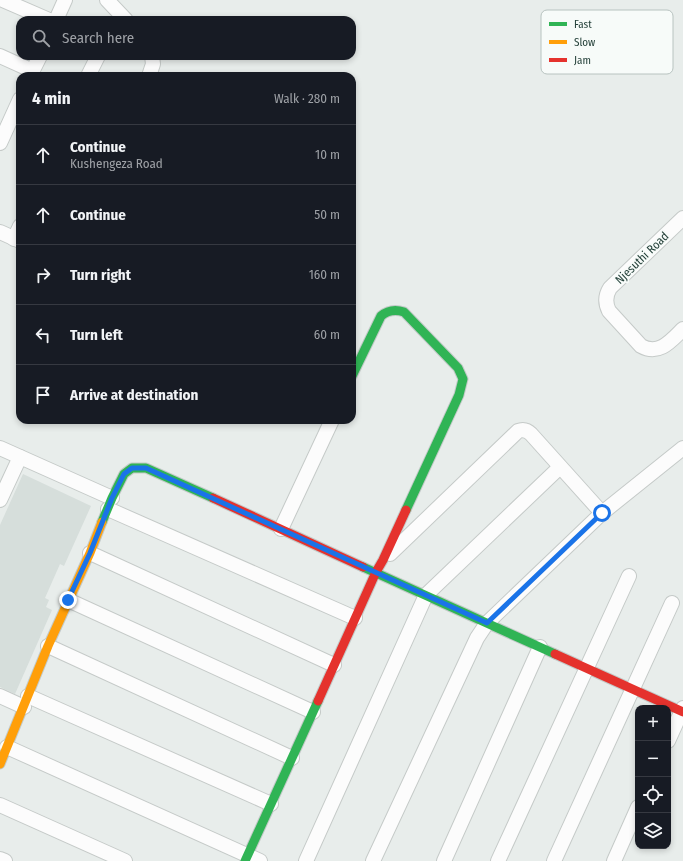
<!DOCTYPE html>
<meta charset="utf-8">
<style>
body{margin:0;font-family:"Fira Sans Condensed",sans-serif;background:#20242c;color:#f1f3f6}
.controls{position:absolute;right:12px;bottom:12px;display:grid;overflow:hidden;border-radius:8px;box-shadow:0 2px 6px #0003}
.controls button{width:36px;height:36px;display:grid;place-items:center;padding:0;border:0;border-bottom:1px solid #363941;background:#171b24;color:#f1f3f6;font:20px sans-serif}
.stop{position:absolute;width:12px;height:12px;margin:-9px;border:3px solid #1a73e8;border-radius:50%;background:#fff}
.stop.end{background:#1a73e8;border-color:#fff;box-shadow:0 1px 4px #0008}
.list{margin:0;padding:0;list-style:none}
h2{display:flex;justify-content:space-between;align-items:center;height:52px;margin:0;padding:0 16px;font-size:17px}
h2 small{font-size:13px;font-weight:400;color:#9ea1a6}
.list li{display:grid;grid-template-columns:26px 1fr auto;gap:12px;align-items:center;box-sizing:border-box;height:60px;padding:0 16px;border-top:1px solid #363941}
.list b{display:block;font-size:15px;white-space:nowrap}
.list p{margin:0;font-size:13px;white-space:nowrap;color:#9ea1a6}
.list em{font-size:13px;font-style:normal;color:#9ea1a6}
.icon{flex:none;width:22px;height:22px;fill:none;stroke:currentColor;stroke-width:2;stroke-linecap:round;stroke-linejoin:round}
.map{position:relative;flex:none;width:683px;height:861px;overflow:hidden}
.search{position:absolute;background:#171b24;box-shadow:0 2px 6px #0003;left:16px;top:16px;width:340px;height:44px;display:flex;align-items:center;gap:10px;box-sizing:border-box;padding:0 14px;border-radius:12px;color:#9ea1a6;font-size:15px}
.panel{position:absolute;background:#171b24;box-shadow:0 2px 6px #0003;left:16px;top:72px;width:340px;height:352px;border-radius:12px}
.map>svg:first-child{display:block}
</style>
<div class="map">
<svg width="683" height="861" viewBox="0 0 683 861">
<rect width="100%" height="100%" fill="#e8edeb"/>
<!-- built -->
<path fill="#d6dedb" d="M23,474L91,506L64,566L60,564L45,598L49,600L46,607L52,610L15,694L0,687V525Z"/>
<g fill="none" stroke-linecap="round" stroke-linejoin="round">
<!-- street casing -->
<g stroke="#c5cac8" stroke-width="16">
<g id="street">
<path d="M3,0L49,20"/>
<path d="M107,0L126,20"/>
<path d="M56,20L65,0"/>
<path d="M0,56L33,71"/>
<path d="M30,76L40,56"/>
<path d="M88,76L98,56"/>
<path d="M149,76L153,64L152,56"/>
<path d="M0,143L20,99"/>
<path d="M683,218L610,288C605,296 605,303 609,311L641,346C659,356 671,341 683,329"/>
<path d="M0,232L20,241"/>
<path d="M14,239L20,226"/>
<path d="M0,448L112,498"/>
<path d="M0,500L20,457"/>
<path d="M108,509L355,618"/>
<path d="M281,529L332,420"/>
<path d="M90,553L334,665"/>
<path d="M390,554L518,431C523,429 527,430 531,434L602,513"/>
<path d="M68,600L313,712"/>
<path d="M48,646L292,758"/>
<path d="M0,696L24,707"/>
<path d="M28,696L271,804"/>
<path d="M668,741L683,708"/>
<path d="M7,747L260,861"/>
<path d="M0,805L125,861"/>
<path d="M0,859L5,861"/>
<path d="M306,861L426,595L560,467"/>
<path d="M373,861L477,638L487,623L602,513L683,448"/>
<path d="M444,861L540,647"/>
<path d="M498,861L629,576"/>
<path d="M554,861L672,603"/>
<path d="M614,861L638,807"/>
</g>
</g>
<!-- fast casing -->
<g stroke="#c3cac8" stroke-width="11">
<g id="fast">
<path d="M352,376L381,316C388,310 395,309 404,312L458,368L463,379L459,395L406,510"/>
<path d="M102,522L112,498L124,474L132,468H146L213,498"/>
<path d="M363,567L555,654"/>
<path d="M245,861L318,701"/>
</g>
</g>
<!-- slow casing -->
<g stroke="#c3cac8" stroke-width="11">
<path id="slow" d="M0,764L48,646L90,553L102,522"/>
</g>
<!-- jam casing -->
<g stroke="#c3cac8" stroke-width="11">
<g id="jam">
<path d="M213,498L363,567"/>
<path d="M555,654L683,712"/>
<path d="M318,701L376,572L383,560L406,510"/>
</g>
</g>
<!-- street -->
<use href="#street" stroke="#fcfcfc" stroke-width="14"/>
<!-- fast -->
<use href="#fast" stroke="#30b455" stroke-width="9"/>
<!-- slow -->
<use href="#slow" stroke="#ff9f0a" stroke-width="9"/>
<!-- jam -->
<use href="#jam" stroke="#e5322d" stroke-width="9"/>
</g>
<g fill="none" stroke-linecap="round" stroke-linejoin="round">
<!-- route -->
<path stroke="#1a73e8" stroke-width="5" d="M68,600L90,553L112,498L124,474L132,468H146L487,623L602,513"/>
</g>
<g text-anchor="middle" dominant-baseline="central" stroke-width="3.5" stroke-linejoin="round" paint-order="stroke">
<!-- street labels -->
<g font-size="12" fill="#25413a" stroke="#f7fbf9">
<text transform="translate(642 258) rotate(-44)">Njesuthi Road</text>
</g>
</g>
<!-- legend -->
<rect x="541" y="10" width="132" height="64" rx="6" fill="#f7fbf9" stroke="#b8c3c0" stroke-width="1"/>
<rect x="549" y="22" width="18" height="4" fill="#30b455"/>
<rect x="549" y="40" width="18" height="4" fill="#ff9f0a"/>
<rect x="549" y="58" width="18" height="4" fill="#e5322d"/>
<g font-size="11" fill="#25413a">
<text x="574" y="28">Fast</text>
<text x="574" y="46">Slow</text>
<text x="574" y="64">Jam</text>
</g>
</svg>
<div class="controls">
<button>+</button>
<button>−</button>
<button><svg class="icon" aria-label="locate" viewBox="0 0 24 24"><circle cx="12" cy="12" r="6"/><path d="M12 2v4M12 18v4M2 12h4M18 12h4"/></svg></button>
<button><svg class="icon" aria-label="layers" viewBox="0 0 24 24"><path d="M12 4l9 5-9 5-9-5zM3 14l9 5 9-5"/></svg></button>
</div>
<div class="stop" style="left:602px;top:513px"></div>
<div class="stop end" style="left:68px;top:600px"></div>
<div class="search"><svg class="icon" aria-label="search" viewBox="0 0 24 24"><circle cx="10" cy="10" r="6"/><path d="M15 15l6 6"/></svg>Search here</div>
<section class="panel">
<h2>4 min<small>Walk · 280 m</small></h2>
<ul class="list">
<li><svg class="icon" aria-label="ahead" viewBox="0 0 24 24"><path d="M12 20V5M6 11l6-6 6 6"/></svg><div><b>Continue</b><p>Kushengeza Road</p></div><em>10 m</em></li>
<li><svg class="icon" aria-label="ahead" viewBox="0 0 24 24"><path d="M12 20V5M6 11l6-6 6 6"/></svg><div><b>Continue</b></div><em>50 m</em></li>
<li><svg class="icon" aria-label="right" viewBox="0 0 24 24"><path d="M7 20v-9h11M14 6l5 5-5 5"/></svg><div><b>Turn right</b></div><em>160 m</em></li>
<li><svg class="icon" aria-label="left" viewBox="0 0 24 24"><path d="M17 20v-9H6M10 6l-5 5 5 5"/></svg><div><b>Turn left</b></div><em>60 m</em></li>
<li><svg class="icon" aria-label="arrive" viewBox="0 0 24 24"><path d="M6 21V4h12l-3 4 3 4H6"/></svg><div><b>Arrive at destination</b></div></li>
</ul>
</section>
</div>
